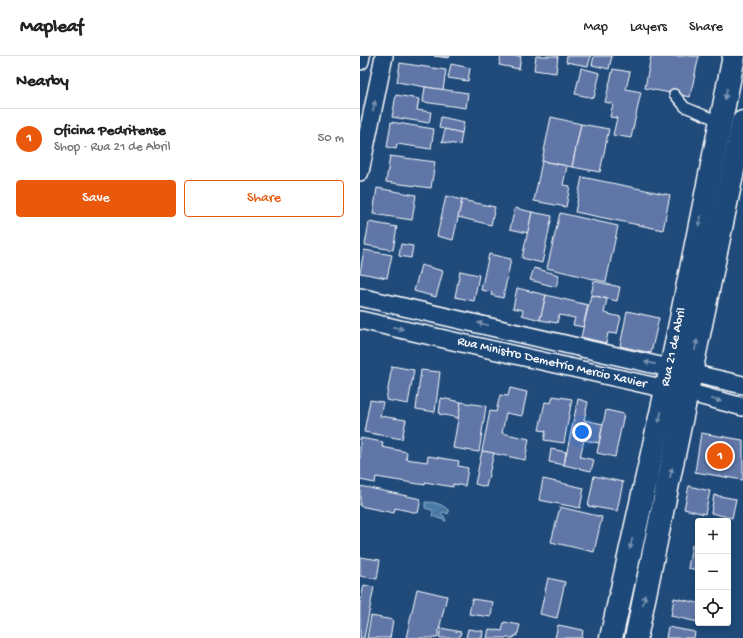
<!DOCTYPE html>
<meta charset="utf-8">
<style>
body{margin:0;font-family:"Gochi Hand",sans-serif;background:#f2f2f2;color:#222}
.controls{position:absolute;right:12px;bottom:12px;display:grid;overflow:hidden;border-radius:4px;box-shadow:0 2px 6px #0003}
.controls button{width:36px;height:36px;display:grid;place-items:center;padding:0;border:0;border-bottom:1px solid #e0e0e0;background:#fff;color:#222;font:20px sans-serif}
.you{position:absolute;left:222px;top:376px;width:14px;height:14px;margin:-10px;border:3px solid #fff;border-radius:50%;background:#1a73e8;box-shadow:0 0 0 6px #1a73e833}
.badge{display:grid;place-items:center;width:26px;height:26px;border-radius:50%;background:#ea580c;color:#fff;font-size:13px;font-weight:700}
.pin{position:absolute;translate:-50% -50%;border:2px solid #fff;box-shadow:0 1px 4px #0006}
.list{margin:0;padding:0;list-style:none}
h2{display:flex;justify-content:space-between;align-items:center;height:52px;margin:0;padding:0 16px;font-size:17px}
h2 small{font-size:13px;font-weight:400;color:#767676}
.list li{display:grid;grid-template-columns:26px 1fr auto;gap:12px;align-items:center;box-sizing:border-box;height:60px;padding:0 16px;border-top:1px solid #e0e0e0}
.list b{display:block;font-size:15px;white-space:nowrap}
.list p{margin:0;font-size:13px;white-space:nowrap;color:#767676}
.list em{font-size:13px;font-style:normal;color:#767676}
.actions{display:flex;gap:8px;padding:12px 16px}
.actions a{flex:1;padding:9px 0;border:1px solid #ea580c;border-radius:4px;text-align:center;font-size:14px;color:#ea580c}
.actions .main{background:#ea580c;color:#fff}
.icon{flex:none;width:22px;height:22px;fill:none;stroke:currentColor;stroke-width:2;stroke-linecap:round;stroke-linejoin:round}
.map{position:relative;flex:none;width:383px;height:582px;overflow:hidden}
header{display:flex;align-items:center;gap:24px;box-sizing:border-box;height:56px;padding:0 20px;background:#fff;border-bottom:1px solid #e0e0e0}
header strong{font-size:19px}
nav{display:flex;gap:22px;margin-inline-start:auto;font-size:14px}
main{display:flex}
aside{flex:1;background:#fff}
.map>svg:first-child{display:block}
</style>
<header>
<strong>Mapleaf</strong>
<nav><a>Map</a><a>Layers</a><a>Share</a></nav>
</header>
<main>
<aside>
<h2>Nearby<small></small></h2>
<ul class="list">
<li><span class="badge">1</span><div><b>Oficina Pedritense</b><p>Shop · Rua 21 de Abril</p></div><em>50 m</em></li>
</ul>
<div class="actions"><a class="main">Save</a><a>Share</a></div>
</aside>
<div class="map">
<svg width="383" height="582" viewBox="0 0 383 582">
<defs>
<pattern id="water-waves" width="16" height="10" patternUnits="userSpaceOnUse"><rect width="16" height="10" fill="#4b7ca8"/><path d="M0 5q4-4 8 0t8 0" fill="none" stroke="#4b667f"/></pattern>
</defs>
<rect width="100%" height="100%" fill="#1f4a7a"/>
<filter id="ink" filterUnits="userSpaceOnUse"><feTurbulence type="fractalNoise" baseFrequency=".025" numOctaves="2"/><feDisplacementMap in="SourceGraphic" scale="8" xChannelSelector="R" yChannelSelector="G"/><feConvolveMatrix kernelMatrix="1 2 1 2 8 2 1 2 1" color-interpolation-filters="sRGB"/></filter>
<g filter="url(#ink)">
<!-- water -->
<path fill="url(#water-waves)" stroke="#93b0cb" d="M65,446C75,446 83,448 89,455L88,458L83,456L81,458L84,460L86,465L72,460L73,456L72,454L65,452Z"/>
<!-- building -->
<g fill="#5f76a7" stroke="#fff">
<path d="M74,0H90L89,2Z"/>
<path d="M141,0H161L159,13L139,9Z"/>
<path d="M176,0H198L196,17L174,14Z"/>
<path d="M207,0H231L228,10L206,6Z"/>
<path d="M234,0H252L249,13L232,9Z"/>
<path d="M291,0H339L330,41L285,32Z"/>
<path d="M40,7L86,14L83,34L37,26Z"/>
<path d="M91,8L110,12L108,25L88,22Z"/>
<path d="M221,12L240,17L234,42L215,38Z"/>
<path d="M253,13L270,16L266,33L281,36L271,82L253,79L257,62L250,61L253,48L245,46Z"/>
<path d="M65,31L108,37L106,52L63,46Z"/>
<path d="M36,39L59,43L57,54L71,56L69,67L32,61Z"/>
<path d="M81,61L104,66L102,77L79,72Z"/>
<path d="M191,61L221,68L212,111L182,105Z"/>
<path d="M31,66L74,73L71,93L37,88L36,93L27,91Z"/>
<path d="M221,68L249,73L240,116L212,111Z"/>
<path d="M85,73L102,77L100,89L82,86Z"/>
<path d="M30,100L75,106L71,132L26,126Z"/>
<path d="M182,105L207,110L203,129L210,130L206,151L174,145Z"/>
<path d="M222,121L310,139L303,174L215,156Z"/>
<path d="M17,132L56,139L52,164L13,158Z"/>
<path d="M86,140L102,144L93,184L77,180Z"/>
<path d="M102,144L135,151L131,169L98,161Z"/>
<path d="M155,152L172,156L168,177L150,173Z"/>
<path d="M172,156L192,160L182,207L162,202Z"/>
<path d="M200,157L258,170L246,226L187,212Z"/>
<path d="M9,166L37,171L33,194L5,189Z"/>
<path d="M41,188L53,190L51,202L39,200Z"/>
<path d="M4,194L32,199L27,222L0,217Z"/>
<path d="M129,198L151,203L143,242L131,239L132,236L121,234Z"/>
<path d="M61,209L83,215L76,241L54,235Z"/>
<path d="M174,212L199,219L196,231L170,224Z"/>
<path d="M100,215L119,219L114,245L95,241Z"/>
<path d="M234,225L260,231L257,245L231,239Z"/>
<path d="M157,232L186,239L180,264L162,259L163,254L153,252Z"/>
<path d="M186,239L228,249L223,271L213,269L215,262L199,259L197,267L180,264Z"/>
<path d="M231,239L247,243L244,257L261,261L257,278L248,277L246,287L221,281Z"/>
<path d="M267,255L299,262L291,297L260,290Z"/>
<path d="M32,310L54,314L48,348L26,344Z"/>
<path d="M61,314L80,316L75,356L56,353Z"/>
<path d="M150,332L167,336L162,360L146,357L142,377L169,383L165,404L122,395L130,355L136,356L140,339L148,340Z"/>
<path d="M193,340L212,343L204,387L184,384L186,375L179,374L185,346L191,347Z"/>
<path d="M81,342L101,346L99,362L79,358Z"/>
<path d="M218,343L228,346L224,364L243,368L239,387L224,384L220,401L234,404L231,415L204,409Z"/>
<path d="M10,344L23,346L20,360L46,364L42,383L4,376Z"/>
<path d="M101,346L126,350L119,396L93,392Z"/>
<path d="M246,354L264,358L255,401L237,397Z"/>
<path d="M341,377L383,384V424L335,416Z"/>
<path d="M0,382L23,386L22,391L47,396L46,403L67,406L68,400L99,405L98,410L108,412L105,430L93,428V431L65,426V429L16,421L15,427L0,424Z"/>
<path d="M191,393L206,396L204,409L189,406Z"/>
<path d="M122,395L134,397L126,431L115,428Z"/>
<path d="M234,420L263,426L257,455L228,450Z"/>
<path d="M183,423L224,432L220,452L179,444Z"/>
<path d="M0,430L61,443L58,457L35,452L34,457L0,450Z"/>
<path d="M329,430L350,435L345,458L324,453Z"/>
<path d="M354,439L376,443L372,462L351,457Z"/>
<path d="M200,451L242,461L234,496L191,486Z"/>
<path d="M332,489L338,490V514L328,512Z"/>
<path d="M0,501L20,504L17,523L0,520Z"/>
<path d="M188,522L205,526L197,562L180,558Z"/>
<path d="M4,529L14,531L4,582H0V548Z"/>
<path d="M57,533L87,540L77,582H46Z"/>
<path d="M314,542L338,547V566L311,560Z"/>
<path d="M112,543L133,546L131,561L109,558Z"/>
<path d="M11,560L33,564L30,582H7Z"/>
<path d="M144,566L160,569L157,580H154V582H127L129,573L142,575Z"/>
<path d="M198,569L223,574L222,582H195Z"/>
<path d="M308,571L335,576L334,582H306Z"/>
<path d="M81,572L101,576L99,582H79Z"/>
<path d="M108,573L123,575L122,582H106Z"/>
</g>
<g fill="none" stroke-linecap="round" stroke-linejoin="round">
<!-- lane casing -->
<g stroke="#fff" stroke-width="12">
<path id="lane" d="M314,38L325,51L361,66"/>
</g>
<!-- street casing -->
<g stroke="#fff" stroke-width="20">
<g id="street">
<path d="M0,5L1,0"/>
<path d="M0,116L24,0"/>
<path d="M0,241L383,329"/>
<path d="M0,264L306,333L327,336L383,351"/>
</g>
</g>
<!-- secondary casing -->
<g stroke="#fff" stroke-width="25">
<g id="secondary">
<path d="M251,582L311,312L374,0"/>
<path d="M276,582L383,66"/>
</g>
</g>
<!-- lane -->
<use href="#lane" stroke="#1f4a7a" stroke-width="9"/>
<!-- street -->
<use href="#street" stroke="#1f4a7a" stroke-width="17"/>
<!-- secondary -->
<use href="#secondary" stroke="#1f4a7a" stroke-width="22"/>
</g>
<!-- one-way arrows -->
<defs><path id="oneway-solid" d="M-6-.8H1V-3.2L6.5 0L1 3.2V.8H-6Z"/></defs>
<g fill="#7992af">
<use href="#oneway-solid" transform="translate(366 38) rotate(102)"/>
<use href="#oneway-solid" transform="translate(14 50) rotate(-78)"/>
<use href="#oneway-solid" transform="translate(340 165) rotate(101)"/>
<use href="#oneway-solid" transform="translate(123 268) rotate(-167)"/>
<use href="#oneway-solid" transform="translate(38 272) rotate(13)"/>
<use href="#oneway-solid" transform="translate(336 289) rotate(-78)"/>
<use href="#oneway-solid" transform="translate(290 307) rotate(-167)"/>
<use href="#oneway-solid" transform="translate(356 344) rotate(15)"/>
<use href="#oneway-solid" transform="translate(300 361) rotate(102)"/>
<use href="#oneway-solid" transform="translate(311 417) rotate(-78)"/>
<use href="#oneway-solid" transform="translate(271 488) rotate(102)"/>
<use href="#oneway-solid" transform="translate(284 544) rotate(-78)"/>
</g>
</g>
<g text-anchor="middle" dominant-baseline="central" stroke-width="3" stroke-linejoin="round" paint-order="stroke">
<!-- street labels -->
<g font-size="13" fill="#fff" stroke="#1f4a7a">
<text transform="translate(314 291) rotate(-78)">Rua 21 de Abril</text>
<text transform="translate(192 307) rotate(13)">Rua Ministro Demetrio Mercio Xavier</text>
</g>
</g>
</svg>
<div class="controls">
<button>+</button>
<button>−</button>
<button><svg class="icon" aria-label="locate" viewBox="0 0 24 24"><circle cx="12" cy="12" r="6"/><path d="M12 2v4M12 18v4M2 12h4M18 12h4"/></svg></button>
</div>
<div class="you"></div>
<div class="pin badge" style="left:360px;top:400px">1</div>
</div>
</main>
